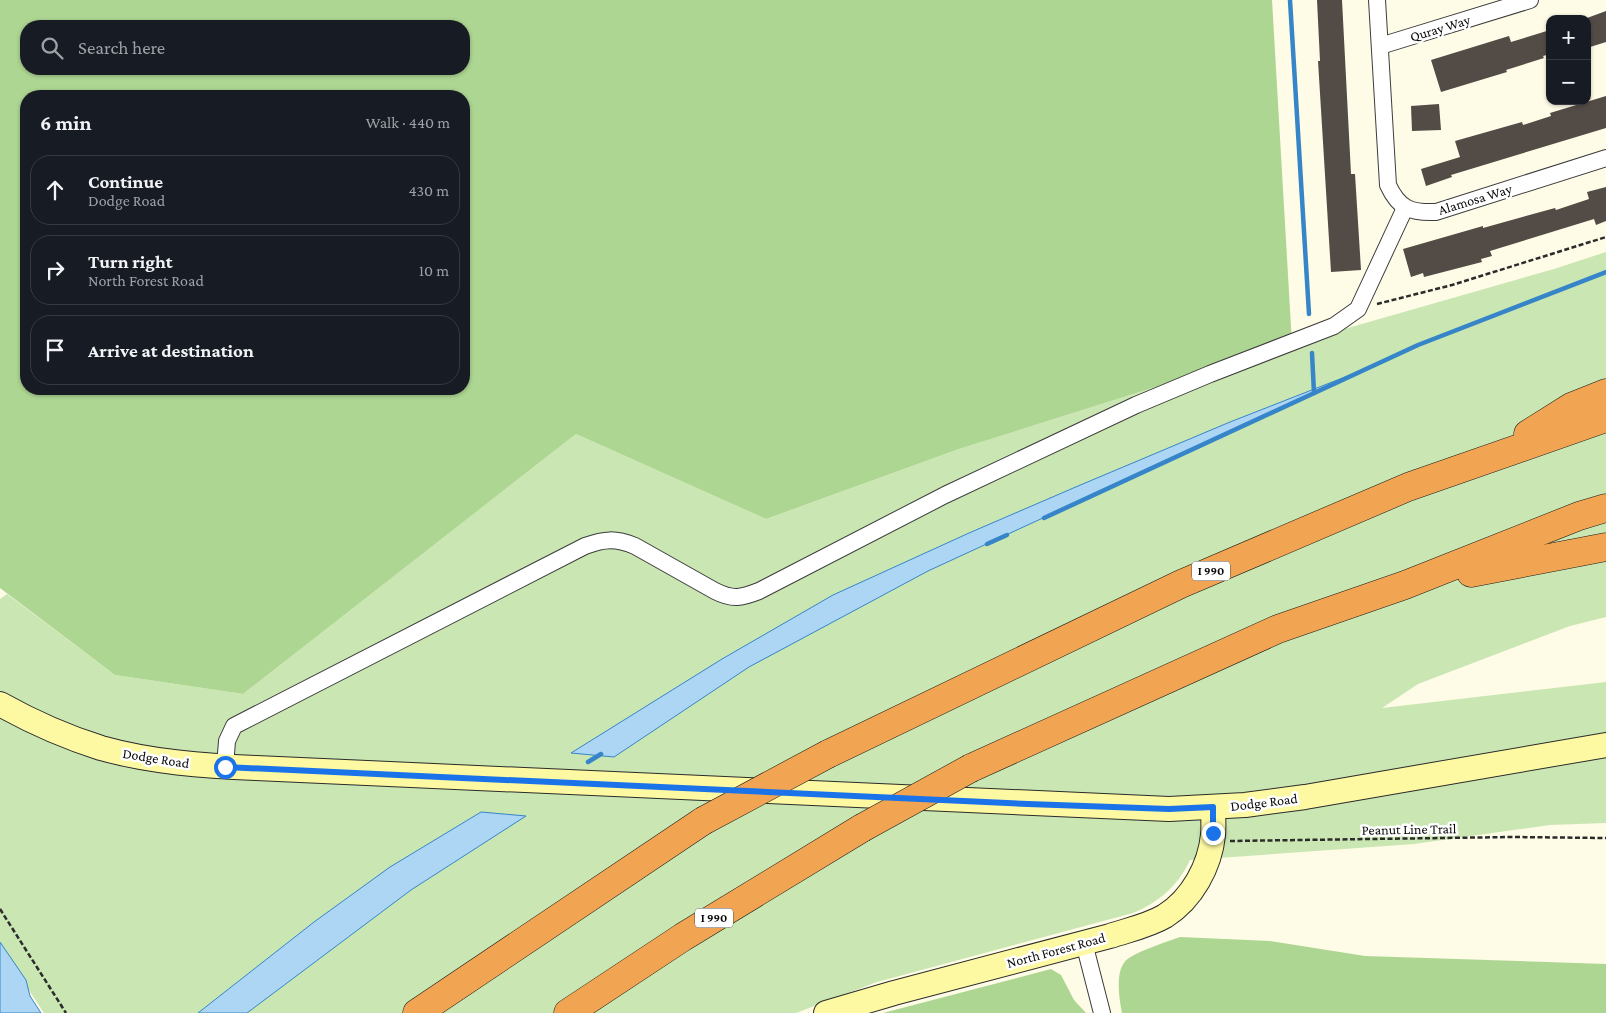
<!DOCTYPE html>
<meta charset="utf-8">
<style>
body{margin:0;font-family:"Crimson Pro",serif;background:#242831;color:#f1f3f6}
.controls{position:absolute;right:15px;top:15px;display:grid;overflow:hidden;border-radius:10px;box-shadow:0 1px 4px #0004}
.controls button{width:45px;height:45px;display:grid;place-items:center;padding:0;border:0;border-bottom:1px solid #363941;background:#171b24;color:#f1f3f6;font:25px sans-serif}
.stop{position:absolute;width:15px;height:15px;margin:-11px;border:4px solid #1a73e8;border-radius:50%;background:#fff}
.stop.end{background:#1a73e8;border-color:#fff;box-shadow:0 1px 5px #0008}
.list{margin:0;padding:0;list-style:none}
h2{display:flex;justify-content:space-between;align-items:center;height:65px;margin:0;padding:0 20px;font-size:21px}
h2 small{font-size:16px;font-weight:400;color:#9ea1a6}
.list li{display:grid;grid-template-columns:32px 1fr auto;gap:15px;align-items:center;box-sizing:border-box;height:70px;margin:0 10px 10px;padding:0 10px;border:1px solid #363941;border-radius:20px}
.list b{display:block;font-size:19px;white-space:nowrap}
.list p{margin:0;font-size:16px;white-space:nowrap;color:#9ea1a6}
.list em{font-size:16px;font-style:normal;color:#9ea1a6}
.icon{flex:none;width:28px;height:28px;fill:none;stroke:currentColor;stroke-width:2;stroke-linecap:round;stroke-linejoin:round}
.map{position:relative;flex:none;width:1606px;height:1013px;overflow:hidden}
.search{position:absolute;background:#171b24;box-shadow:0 1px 4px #0004;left:20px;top:20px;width:450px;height:55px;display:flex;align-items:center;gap:12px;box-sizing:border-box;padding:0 18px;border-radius:20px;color:#9ea1a6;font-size:19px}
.panel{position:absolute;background:#171b24;box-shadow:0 1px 4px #0004;left:20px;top:90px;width:450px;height:305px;border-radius:20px}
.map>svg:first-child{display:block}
</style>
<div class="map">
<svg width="1606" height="1013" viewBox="0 0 1606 1013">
<rect width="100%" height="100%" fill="#fefbe6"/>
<!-- green -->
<path fill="#cae6b2" d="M1606,252V617L1570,626L1418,684L1382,708L1606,682V823L1550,825L1414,844L1190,860C1178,886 1159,902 1133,913L877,982L796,1013H44L0,946V599L7,594L115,675L243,694L576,434L766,519L959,449L1292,344L1554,269Z"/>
<!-- forest -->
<g fill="#add692" fill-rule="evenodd">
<path d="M0,0H1272L1292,344L959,449L766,519L576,434L243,694L115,675L0,588ZM26,26H464V69H26ZM26,96H464V389H26Z"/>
<path d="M1180,937L1270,941L1365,956L1606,964V1013H1122C1119,998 1114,967 1129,958C1141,950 1166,942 1180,937Z"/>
<path d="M1051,969L1061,975L1074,1000L1086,1013H883Z"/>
</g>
<!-- water -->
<g fill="#add5f4" stroke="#3685c9">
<path d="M1368,368L928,571L749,667L614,757L571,753L722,659L833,595L969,533L1078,486L1230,422Z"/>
<path d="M481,812L526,816L411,890L247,1013H198L314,922L390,867Z"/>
<path d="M0,942L26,980L30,996L41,1013H0Z"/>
</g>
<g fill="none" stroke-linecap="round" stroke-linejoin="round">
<!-- stream -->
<g stroke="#3685c9" stroke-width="4.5">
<path d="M1290,0L1309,314"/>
<path d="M1312,353L1314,393"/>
<path d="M1044,518L1418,345L1606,272"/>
<path d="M987,544L1007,535"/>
<path d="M588,762L601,754"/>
</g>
</g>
<!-- building -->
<g fill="#524b46">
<path d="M1317,0H1342L1351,174H1355L1361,270L1331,272L1318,61H1320Z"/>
<path d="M1606,11V42L1587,48V18Z"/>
<path d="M1550,30V54L1543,56L1544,58L1506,70L1507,72L1441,92L1431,60L1509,36L1511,42Z"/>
<path d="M1606,96V128L1451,175L1452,177L1426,186L1421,169L1460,157L1455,141L1522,122L1523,125L1551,116L1550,113Z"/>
<path d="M1439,104L1441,130L1412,131L1411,106Z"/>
<path d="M1606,187V221L1596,225L1594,219L1490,251L1492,256L1481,259L1482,262L1424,277L1423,273L1411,277L1403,249L1483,226V228L1555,208L1556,210L1589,199L1587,192Z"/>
</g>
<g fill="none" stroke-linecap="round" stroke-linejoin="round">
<!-- street casing -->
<g stroke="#3c3c3c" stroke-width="18">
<g id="street">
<path d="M1377,0L1388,185C1399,209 1411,213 1436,212L1606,158"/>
<path d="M1380,46L1530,0"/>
<path d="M225,767L227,741L234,726L585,546C605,539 615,538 635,546L715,591C733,600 741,598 759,591L945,495L1136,405L1210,374L1334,326L1358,309L1405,208"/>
<path d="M1084,943L1102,1013"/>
</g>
</g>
<!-- secondary casing -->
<g stroke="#2b2b2b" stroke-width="26">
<g id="secondary">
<path d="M0,704C32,722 66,737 101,748C151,762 204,766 256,768L1169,809L1245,805L1305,797L1606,745"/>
<path d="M826,1013L894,993L1110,936C1128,930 1148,926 1165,916C1192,899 1210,866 1213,835C1214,826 1213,816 1213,807"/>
</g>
</g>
<!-- highway casing -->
<g stroke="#1a1a1a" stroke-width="29">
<g id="highway">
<path d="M1528,434L1571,407L1606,393"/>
<path d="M1471,573L1606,547"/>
<path d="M828,754L1181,584L1408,487L1606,418"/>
<path d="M971,768L1278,629L1405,585L1579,516L1606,508"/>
<path d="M417,1013L703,821"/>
<path d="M568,1013L683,937L862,828"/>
</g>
</g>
<!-- path -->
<g stroke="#2b2b2b" stroke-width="2.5" stroke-dasharray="5 2.5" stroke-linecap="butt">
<path d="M1377,304L1452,285L1606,237"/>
<path d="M1230,841L1512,837L1606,838"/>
<path d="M0,909L66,1013"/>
</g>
<!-- street -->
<use href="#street" stroke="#fff" stroke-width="16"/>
<!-- secondary -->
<use href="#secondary" stroke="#fdf9a3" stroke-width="24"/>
<!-- highway -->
<use href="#highway" stroke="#f1a452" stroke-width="28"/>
<!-- highway-bridge casing -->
<g stroke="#1a1a1a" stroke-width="29" stroke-linecap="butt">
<g id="highway-bridge">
<path d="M703,821L828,754"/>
<path d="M862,828L971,768"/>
</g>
</g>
<!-- highway-bridge -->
<use href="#highway-bridge" stroke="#f1a452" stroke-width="28"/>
</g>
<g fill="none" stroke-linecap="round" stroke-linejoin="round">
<!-- route -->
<path stroke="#1a73e8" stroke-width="6" d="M225,767L1028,804L1169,809L1213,807V833"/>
</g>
<g text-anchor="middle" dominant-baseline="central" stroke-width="5" stroke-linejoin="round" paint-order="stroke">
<!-- shield labels -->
<g fill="#fff" stroke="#535353" stroke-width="1">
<rect x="1192" y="561.5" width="38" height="19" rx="4"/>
<rect x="695" y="908.5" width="38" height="19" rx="4"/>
</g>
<g font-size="12" font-weight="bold" fill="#090909">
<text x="1211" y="571">I 990</text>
<text x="714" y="918">I 990</text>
</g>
<!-- street labels -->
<g font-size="14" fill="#090909" stroke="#fff">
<text transform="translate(1440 28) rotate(-17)">Quray Way</text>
<text transform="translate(1475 199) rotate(-17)">Alamosa Way</text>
<text transform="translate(156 758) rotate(9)">Dodge Road</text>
<text transform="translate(1264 802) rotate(-7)">Dodge Road</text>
<text transform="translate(1409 829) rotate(-1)">Peanut Line Trail</text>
<text transform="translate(1056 950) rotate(-15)">North Forest Road</text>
</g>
</g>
</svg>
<div class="controls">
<button>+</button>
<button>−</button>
</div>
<div class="stop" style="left:225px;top:767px"></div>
<div class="stop end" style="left:1213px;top:833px"></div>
<div class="search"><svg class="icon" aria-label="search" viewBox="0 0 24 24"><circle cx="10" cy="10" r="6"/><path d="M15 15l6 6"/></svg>Search here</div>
<section class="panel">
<h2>6 min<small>Walk · 440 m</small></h2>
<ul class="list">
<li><svg class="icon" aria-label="ahead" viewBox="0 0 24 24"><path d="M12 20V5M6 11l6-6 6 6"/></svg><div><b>Continue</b><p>Dodge Road</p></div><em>430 m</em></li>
<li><svg class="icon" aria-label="right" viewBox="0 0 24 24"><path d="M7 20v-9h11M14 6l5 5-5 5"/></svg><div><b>Turn right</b><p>North Forest Road</p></div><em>10 m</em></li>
<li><svg class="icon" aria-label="arrive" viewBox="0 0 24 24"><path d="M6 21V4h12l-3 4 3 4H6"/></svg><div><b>Arrive at destination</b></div></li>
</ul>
</section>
</div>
